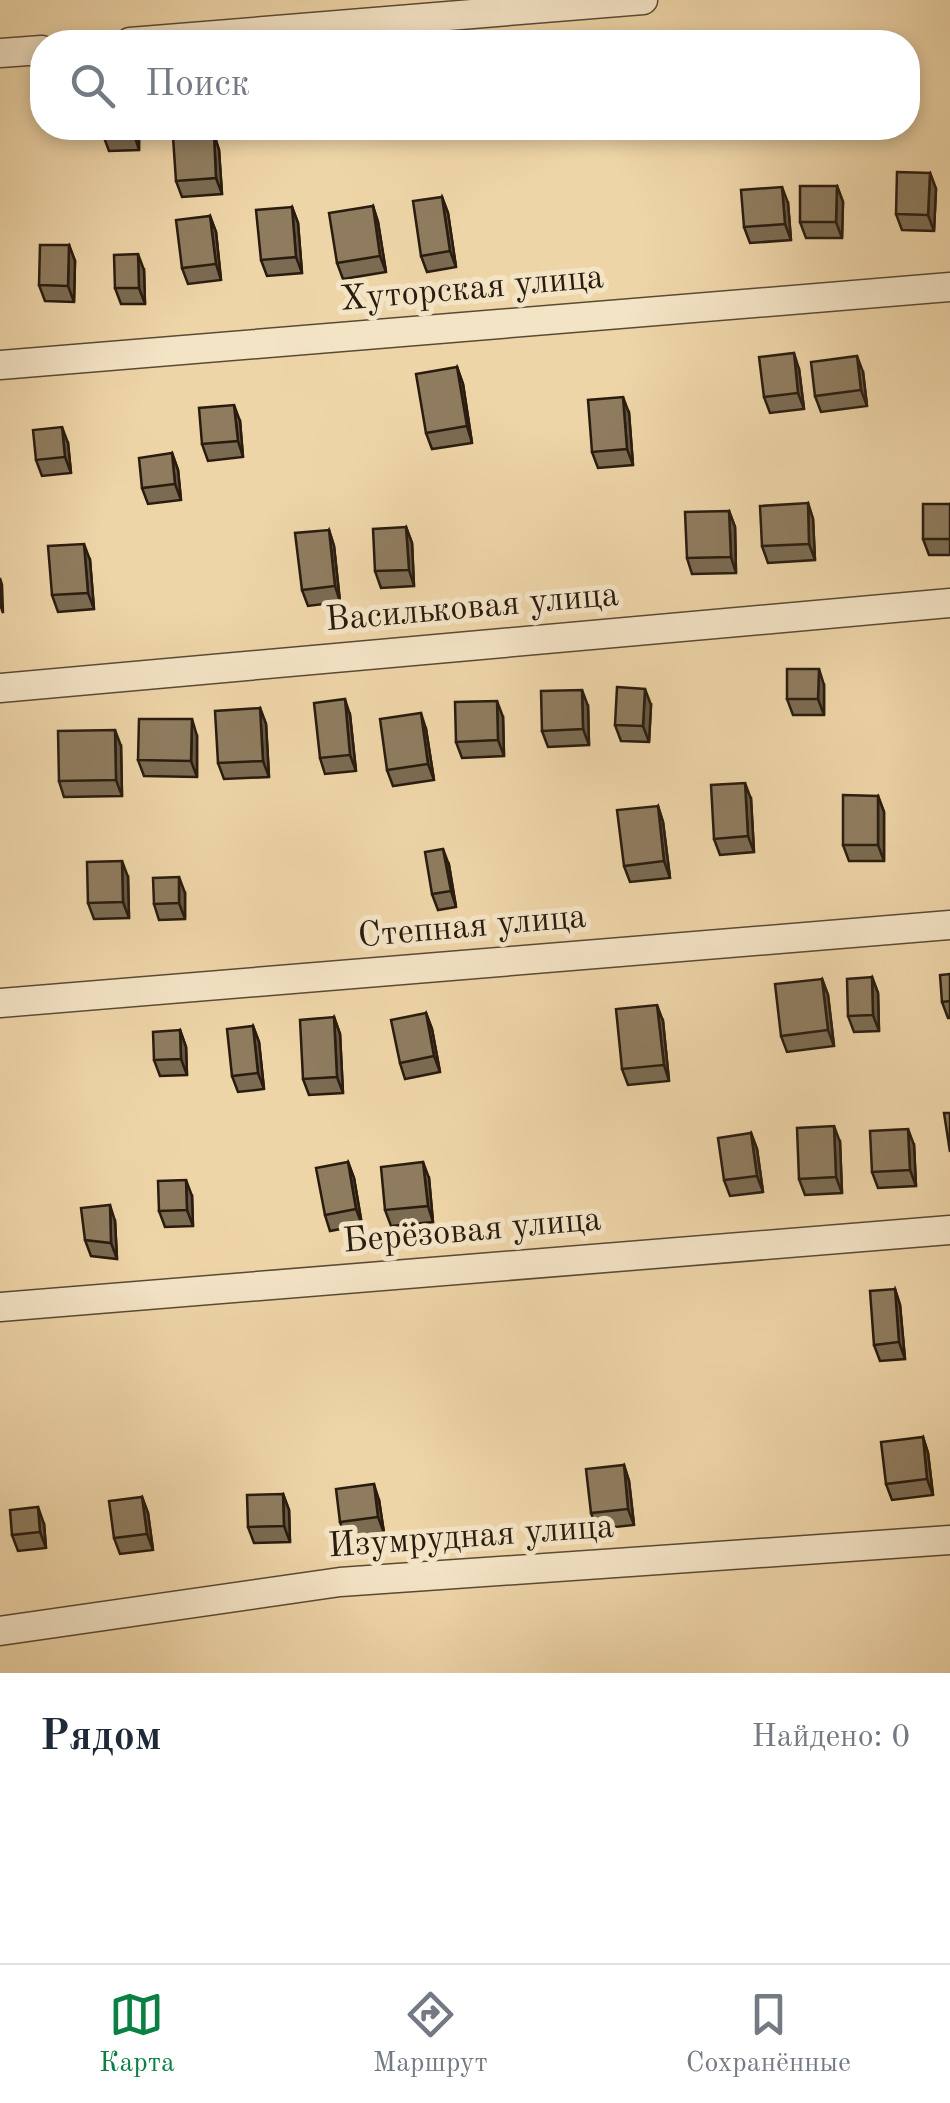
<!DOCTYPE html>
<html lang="ru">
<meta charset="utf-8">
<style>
body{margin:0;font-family:"Old Standard TT",serif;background:#f6f6f7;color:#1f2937}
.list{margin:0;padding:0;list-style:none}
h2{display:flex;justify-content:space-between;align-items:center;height:130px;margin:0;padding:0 40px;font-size:42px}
h2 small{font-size:32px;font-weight:400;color:#747a83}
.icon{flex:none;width:55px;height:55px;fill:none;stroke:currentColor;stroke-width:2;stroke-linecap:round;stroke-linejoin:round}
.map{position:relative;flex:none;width:950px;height:1673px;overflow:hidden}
.search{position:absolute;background:#fff;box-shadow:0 5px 15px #0003;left:30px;right:30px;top:30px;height:110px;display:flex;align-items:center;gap:25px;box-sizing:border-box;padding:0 35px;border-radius:40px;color:#747a83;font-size:38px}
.sheet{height:290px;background:#fff}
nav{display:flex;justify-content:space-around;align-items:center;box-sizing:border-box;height:140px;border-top:2px solid #e0e1e3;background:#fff;font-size:28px;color:#747a83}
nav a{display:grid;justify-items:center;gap:5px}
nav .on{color:#0b8043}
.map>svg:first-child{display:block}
</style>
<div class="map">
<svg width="950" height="1673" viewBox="0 0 950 1673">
<rect width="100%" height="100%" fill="#eed5a8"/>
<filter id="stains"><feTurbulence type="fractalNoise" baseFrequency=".002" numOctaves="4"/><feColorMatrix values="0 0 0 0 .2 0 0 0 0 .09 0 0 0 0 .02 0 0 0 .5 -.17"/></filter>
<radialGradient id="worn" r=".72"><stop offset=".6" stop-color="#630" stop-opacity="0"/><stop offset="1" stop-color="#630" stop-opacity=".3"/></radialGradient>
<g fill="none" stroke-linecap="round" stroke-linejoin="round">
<!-- minor casing -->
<g stroke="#5a4a35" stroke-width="31">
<g id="minor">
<path d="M130,42L643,0"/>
<path d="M0,53L42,50"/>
<path d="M0,365L950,287"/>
<path d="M0,688L950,603"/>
<path d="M0,1003L950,925"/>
<path d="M0,1307L950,1230"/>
<path d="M0,1631L340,1582L950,1540"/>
</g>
</g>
<!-- minor -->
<use href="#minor" stroke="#f4e4c6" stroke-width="28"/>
</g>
<!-- wall -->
<g fill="#7b6b52" stroke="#291c0f" stroke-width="2.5">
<path d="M103,128H139V150L109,151L103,135Z"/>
<path d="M321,128H363V133L324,137Z"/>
<path d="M214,134L219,150L222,194L182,197L176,181Z"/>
<path d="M930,173L936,189L934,231L902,230L896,214Z"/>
<path d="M837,186L843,202L842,238H806L800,222Z"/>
<path d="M442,197L448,213L456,267L427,272L421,256Z"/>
<path d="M788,203L791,240L750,243L744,227Z"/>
<path d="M373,206L378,222L386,272L343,279L337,263Z"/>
<path d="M292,207L298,223L302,273L267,276L261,260Z"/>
<path d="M210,216L216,232L221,280L188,284L182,268Z"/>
<path d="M69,245L75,261L74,302L45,301L39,285Z"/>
<path d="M144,270L145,304H121L115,288Z"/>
<path d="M457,367L463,384L472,443L432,449L426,433Z"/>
<path d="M799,369L804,409L770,413L764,397Z"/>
<path d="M863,372L867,406L821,412L815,396Z"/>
<path d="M629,413L633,465L598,468L592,452Z"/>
<path d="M240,421L243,457L208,461L202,444Z"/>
<path d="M68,443L71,473L42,476L36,460Z"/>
<path d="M172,453L178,470L181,500L148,504L142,488Z"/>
<path d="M808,503L813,519L815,560L768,563L762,546Z"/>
<path d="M950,504V555H929L923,539Z"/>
<path d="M729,511L735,527L736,573L692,574L687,558Z"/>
<path d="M406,527L412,543L414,586L381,588L375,571Z"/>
<path d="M329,530L334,546L340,602L308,606L302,590Z"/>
<path d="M90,560L94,609L58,612L52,595Z"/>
<path d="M824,685V715H793L787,699Z"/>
<path d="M651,705L649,742L621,741L615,725Z"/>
<path d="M588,706L589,745L548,747L542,731Z"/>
<path d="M260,708L266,724L269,777L224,779L218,763Z"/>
<path d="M350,715L356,771L325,774L320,758Z"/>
<path d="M503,717L504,756L462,758L456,742Z"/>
<path d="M426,729L434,780L393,786L387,770Z"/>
<path d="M197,736V777L144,776L138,760Z"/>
<path d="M121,746L122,796L64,797L59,781Z"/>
<path d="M878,796L884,812V861H849L843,845Z"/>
<path d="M751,799L754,852L720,855L714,839Z"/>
<path d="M658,806L663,822L670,878L630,882L624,866Z"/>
<path d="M449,865L456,907L438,910L432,894Z"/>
<path d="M128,877L129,918L94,919L88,903Z"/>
<path d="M185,893V919L159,920L154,904Z"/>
<path d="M950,974V1018H948L942,1002Z"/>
<path d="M872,977L878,993L879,1031L854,1032L848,1016Z"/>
<path d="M822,979L828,995L834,1046L787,1052L781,1036Z"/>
<path d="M426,1013L432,1029L440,1072L405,1079L400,1063Z"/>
<path d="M334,1017L340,1034L343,1093L309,1095L303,1079Z"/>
<path d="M663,1021L669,1081L628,1085L622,1069Z"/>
<path d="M253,1026L259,1042L264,1089L238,1092L232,1076Z"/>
<path d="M180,1030L186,1047L187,1075L160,1076L154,1060Z"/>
<path d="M751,1133L757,1149L763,1192L730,1196L724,1180Z"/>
<path d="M840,1142L842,1193L805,1195L799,1179Z"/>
<path d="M914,1145L916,1186L878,1188L872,1172Z"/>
<path d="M348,1162L354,1178L362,1225L330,1231L325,1215Z"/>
<path d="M429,1178L433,1222L391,1226L385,1210Z"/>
<path d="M192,1196L193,1226L165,1227L159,1211Z"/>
<path d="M115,1221L117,1259L91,1256L85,1240Z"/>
<path d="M895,1289L900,1305L905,1359L880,1361L874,1345Z"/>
<path d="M923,1437L928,1453L933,1495L892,1500L886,1484Z"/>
<path d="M624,1465L629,1481L634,1525L597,1529L591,1513Z"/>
<path d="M283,1494L289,1510L290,1542L254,1543L248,1527Z"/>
<path d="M142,1497L148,1513L153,1550L120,1554L114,1538Z"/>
<path d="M379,1500L384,1533L346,1538L340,1522Z"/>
<path d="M44,1524L46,1548L18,1551L12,1535Z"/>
</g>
<!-- shaded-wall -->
<g fill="#645742" stroke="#291c0f" stroke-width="2.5">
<path d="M133,128H139V150L134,134Z"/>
<path d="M214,134L219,150L222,194L216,178Z"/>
<path d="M930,173L936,189L934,231L928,215Z"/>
<path d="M837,186L843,202L842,238L836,222Z"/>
<path d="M782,187L788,203L791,240L785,224Z"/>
<path d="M442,197L448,213L456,267L450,251Z"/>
<path d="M373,206L378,222L386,272L380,256Z"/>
<path d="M292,207L298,223L302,273L296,257Z"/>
<path d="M210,216L216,232L221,280L216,264Z"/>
<path d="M69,245L75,261L74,302L68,286Z"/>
<path d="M138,254L144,270L145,304L139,288Z"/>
<path d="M794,353L799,369L804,409L798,393Z"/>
<path d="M857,356L863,372L867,406L861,390Z"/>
<path d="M457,367L463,384L472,443L467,426Z"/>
<path d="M623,397L629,413L633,465L627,449Z"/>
<path d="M234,405L240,421L243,457L238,441Z"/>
<path d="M62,427L68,443L71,473L65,457Z"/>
<path d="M172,453L178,470L181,500L175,484Z"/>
<path d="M808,503L813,519L815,560L809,544Z"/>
<path d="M729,511L735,527L736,573L731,557Z"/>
<path d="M406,527L412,543L414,586L409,570Z"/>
<path d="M329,530L334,546L340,602L335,586Z"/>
<path d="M84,544L90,560L94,609L88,593Z"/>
<path d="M0,578L2,585L3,613L0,604Z"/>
<path d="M819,669L824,685V715L818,699Z"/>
<path d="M645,689L651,705L649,742L643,726Z"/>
<path d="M582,690L588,706L589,745L583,729Z"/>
<path d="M345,699L350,715L356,771L350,755Z"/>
<path d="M497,701L503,717L504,756L498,740Z"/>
<path d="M260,708L266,724L269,777L263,761Z"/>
<path d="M421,713L426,729L434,780L428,764Z"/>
<path d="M192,719L197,736V777L191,761Z"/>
<path d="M115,730L121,746L122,796L116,780Z"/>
<path d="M745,783L751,799L754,852L748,836Z"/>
<path d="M878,796L884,812V861L878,845Z"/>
<path d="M658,806L663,822L670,878L664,861Z"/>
<path d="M443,849L449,865L456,907L451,891Z"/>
<path d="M122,861L128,877L129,918L123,902Z"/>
<path d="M179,877L185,893V919L179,903Z"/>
<path d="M872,977L878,993L879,1031L873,1015Z"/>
<path d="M822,979L828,995L834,1046L828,1030Z"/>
<path d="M657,1005L663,1021L669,1081L664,1065Z"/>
<path d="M426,1013L432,1029L440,1072L434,1056Z"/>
<path d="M334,1017L340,1034L343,1093L337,1077Z"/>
<path d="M253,1026L259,1042L264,1089L258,1073Z"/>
<path d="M180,1030L186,1047L187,1075L181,1059Z"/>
<path d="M834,1126L840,1142L842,1193L836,1177Z"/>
<path d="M908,1129L914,1145L916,1186L910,1170Z"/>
<path d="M751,1133L757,1149L763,1192L757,1176Z"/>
<path d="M348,1162L354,1178L362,1225L356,1209Z"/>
<path d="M423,1162L429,1178L433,1222L428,1206Z"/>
<path d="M186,1180L192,1196L193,1226L187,1210Z"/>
<path d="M110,1205L115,1221L117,1259L111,1243Z"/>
<path d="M895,1289L900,1305L905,1359L899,1342Z"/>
<path d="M923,1437L928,1453L933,1495L927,1479Z"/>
<path d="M624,1465L629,1481L634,1525L628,1509Z"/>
<path d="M374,1484L379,1500L384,1533L378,1517Z"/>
<path d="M283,1494L289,1510L290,1542L284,1526Z"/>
<path d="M142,1497L148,1513L153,1550L147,1534Z"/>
<path d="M38,1507L44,1524L46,1548L40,1532Z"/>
</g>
<!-- building -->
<g fill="#8f7c5f" stroke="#291c0f" stroke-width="2.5">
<path d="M750,39L751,42H721Z"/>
<path d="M103,128H133L134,134L103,135Z"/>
<path d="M214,134L216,178L176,181L173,137Z"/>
<path d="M897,172L930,173L928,215L896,214Z"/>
<path d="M800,186H837L836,222H800Z"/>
<path d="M782,187L785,224L744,227L741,190Z"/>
<path d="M442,197L450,251L421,256L413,201Z"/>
<path d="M373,206L380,256L337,263L329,213Z"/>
<path d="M292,207L296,257L261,260L256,210Z"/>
<path d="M210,216L216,264L182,268L176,220Z"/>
<path d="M40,245H69L68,286L39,285Z"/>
<path d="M138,254L139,288H115L114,255Z"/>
<path d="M794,353L798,393L764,397L759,357Z"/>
<path d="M857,356L861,390L815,396L811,362Z"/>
<path d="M457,367L467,426L426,433L416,374Z"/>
<path d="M623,397L627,449L592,452L588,400Z"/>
<path d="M234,405L238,441L202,444L199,408Z"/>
<path d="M62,427L65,457L36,460L33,430Z"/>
<path d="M172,453L175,484L142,488L139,458Z"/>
<path d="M808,503L809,544L762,546L760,506Z"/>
<rect x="923" y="504" width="27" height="35"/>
<path d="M729,511L731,557L687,558L685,512Z"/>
<path d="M406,527L409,570L375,571L373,529Z"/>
<path d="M329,530L335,586L302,590L295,533Z"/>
<path d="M84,544L88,593L52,595L48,546Z"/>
<path d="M787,669H819L818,699H787Z"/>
<path d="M617,687L645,689L643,726L615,725Z"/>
<path d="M582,690L583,729L542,731L541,691Z"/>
<path d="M345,699L350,755L320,758L314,703Z"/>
<path d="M497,701L498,740L456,742L455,702Z"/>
<path d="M260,708L263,761L218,763L215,711Z"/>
<path d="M421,713L428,764L387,770L380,719Z"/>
<path d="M139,719H192L191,761L138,760Z"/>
<path d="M115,730L116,780L59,781L58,731Z"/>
<path d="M745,783L748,836L714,839L711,785Z"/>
<path d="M843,795L878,796V845H843Z"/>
<path d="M658,806L664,861L624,866L617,810Z"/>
<path d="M443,849L451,891L432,894L425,852Z"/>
<path d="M122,861L123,902L88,903L87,862Z"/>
<path d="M179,877V903L154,904L153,878Z"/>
<path d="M950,974V1001L942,1002L940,975Z"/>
<path d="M872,977L873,1015L848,1016L847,979Z"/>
<path d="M822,979L828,1030L781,1036L775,984Z"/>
<path d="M657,1005L664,1065L622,1069L616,1009Z"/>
<path d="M426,1013L434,1056L400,1063L391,1020Z"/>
<path d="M334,1017L337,1077L303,1079L300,1020Z"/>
<path d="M253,1026L258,1073L232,1076L227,1029Z"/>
<path d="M180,1030L181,1059L154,1060L153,1032Z"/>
<path d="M944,1113H950V1152Z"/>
<path d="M834,1126L836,1177L799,1179L797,1128Z"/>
<path d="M908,1129L910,1170L872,1172L870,1131Z"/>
<path d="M751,1133L757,1176L724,1180L718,1138Z"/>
<path d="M348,1162L356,1209L325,1215L316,1168Z"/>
<path d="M423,1162L428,1206L385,1210L381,1167Z"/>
<path d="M186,1180L187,1210L159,1211L158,1181Z"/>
<path d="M110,1205L111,1243L85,1240L81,1208Z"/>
<path d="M895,1289L899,1342L874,1345L870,1291Z"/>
<path d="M923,1437L927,1479L886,1484L881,1442Z"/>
<path d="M624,1465L628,1509L591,1513L586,1469Z"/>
<path d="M374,1484L378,1517L340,1522L336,1489Z"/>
<path d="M283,1494L284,1526L248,1527L247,1495Z"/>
<path d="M142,1497L147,1534L114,1538L109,1501Z"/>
<path d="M38,1507L40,1532L12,1535L10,1510Z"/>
</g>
<g text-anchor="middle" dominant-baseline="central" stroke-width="10" stroke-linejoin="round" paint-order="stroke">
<!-- street labels -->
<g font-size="35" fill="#291c0f" stroke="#f4e4c6">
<text transform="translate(472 289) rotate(-5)">Хуторская улица</text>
<text transform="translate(472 608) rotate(-5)">Васильковая улица</text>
<text transform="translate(472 927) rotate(-5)">Степная улица</text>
<text transform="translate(472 1231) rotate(-5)">Берёзовая улица</text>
<text transform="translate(471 1537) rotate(-4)">Изумрудная улица</text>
</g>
</g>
<rect width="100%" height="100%" filter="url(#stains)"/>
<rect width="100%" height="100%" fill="url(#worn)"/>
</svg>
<div class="search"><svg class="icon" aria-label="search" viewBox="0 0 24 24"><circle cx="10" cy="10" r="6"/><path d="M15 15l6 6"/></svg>Поиск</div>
</div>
<section class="sheet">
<h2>Рядом<small>Найдено: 0</small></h2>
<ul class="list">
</ul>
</section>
<nav>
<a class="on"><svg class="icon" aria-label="map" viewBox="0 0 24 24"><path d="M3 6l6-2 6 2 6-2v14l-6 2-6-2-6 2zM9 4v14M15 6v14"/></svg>Карта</a>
<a><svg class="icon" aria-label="directions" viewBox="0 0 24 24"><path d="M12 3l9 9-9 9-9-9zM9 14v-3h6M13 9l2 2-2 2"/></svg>Маршрут</a>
<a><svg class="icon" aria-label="saved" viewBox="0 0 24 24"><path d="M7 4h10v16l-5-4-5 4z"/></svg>Сохранённые</a>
</nav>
